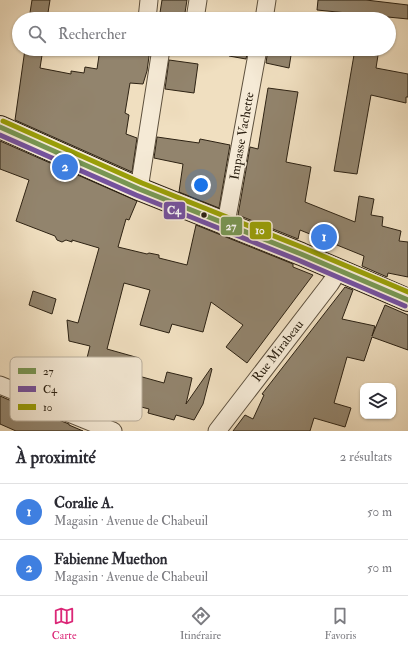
<!DOCTYPE html>
<html lang="fr">
<meta charset="utf-8">
<style>
body{margin:0;font-family:"IM FELL Double Pica",serif;background:#f2f2f3;color:#2b2b33}
.controls{position:absolute;right:12px;bottom:12px;display:grid;overflow:hidden;border-radius:8px;box-shadow:0 1px 3px #0004}
.controls button{width:36px;height:36px;display:grid;place-items:center;padding:0;border:0;border-bottom:1px solid #e1e1e2;background:#fff;color:#2b2b33;font:20px sans-serif}
.you{position:absolute;left:201px;top:185px;width:14px;height:14px;margin:-10px;border:3px solid #fff;border-radius:50%;background:#1a73e8;box-shadow:0 0 0 6px #1a73e833}
.badge{display:grid;place-items:center;width:26px;height:26px;border-radius:50%;background:#db2777;color:#fff;font-size:13px;font-weight:700}
.pin{position:absolute;translate:-50% -50%;border:2px solid #fff;box-shadow:0 1px 4px #0006}
.list{margin:0;padding:0;list-style:none}
h2{display:flex;justify-content:space-between;align-items:center;height:52px;margin:0;padding:0 16px;font-size:17px}
h2 small{font-size:13px;font-weight:400;color:#7c7c81}
.list li{display:grid;grid-template-columns:26px 1fr auto;gap:12px;align-items:center;box-sizing:border-box;height:56px;padding:0 16px;border-top:1px solid #e1e1e2}
.list b{display:block;font-size:15px;white-space:nowrap}
.list p{margin:0;font-size:13px;white-space:nowrap;color:#7c7c81}
.list em{font-size:13px;font-style:normal;color:#7c7c81}
.icon{flex:none;width:22px;height:22px;fill:none;stroke:currentColor;stroke-width:2;stroke-linecap:round;stroke-linejoin:round}
.map{position:relative;flex:none;width:408px;height:431px;overflow:hidden}
.search{position:absolute;background:#fff;box-shadow:0 1px 3px #0004;left:12px;right:12px;top:12px;height:44px;display:flex;align-items:center;gap:10px;box-sizing:border-box;padding:0 14px;border-radius:22px;color:#7c7c81;font-size:15px}
.sheet{height:164px;background:#fff}
nav{display:flex;justify-content:space-around;align-items:center;box-sizing:border-box;height:56px;border-top:1px solid #e1e1e2;background:#fff;font-size:11px;color:#7c7c81}
nav a{display:grid;justify-items:center;gap:2px}
nav .on{color:#db2777}
.map>svg:first-child{display:block}
</style>
<div class="map">
<svg width="408" height="431" viewBox="0 0 408 431">
<rect width="100%" height="100%" fill="#f0dfc0"/>
<filter id="stains"><feTurbulence type="fractalNoise" baseFrequency=".005" numOctaves="4"/><feColorMatrix values="0 0 0 0 .2 0 0 0 0 .09 0 0 0 0 .02 0 0 0 .5 -.17"/></filter>
<radialGradient id="worn" r=".72"><stop offset=".6" stop-color="#630" stop-opacity="0"/><stop offset="1" stop-color="#630" stop-opacity=".3"/></radialGradient>
<!-- building -->
<g fill="#92846d" stroke="#2d2213">
<path d="M32,0H50L47,19H29Z"/>
<path d="M162,0H187L184,19H159Z"/>
<path d="M318,0H366L408,5V19L317,10Z"/>
<path d="M25,49H43L40,68L71,74V71L84,73L85,67L97,69L100,49H150L147,71L143,84L130,83L125,113L129,115L126,134L137,138L132,172L15,120Z"/>
<path d="M229,49H248L246,59L229,56Z"/>
<path d="M268,49H292L289,68L266,63Z"/>
<path d="M355,49H379L376,68L408,74V97H406V103L371,95L357,174L334,171Z"/>
<path d="M169,60L198,64L194,93L165,89Z"/>
<path d="M268,88L298,92L286,162L311,167L305,202L355,222L359,196L374,199L371,215L383,217L382,226L401,231L399,241L408,242V277L388,273L387,277L362,266L364,256L300,230L298,239L238,215L250,147L258,149Z"/>
<path d="M157,137L199,143L200,139L230,145L219,208L179,192L183,164L154,158Z"/>
<path d="M0,141L137,201L129,220L126,219L118,247L147,254L149,253L159,255V258L187,265L196,225L293,264V267L313,275L247,363L226,347L243,325L211,302L203,332L172,324L169,333L140,325L150,290L124,283L107,349L139,358L135,375L164,383L167,372L192,378L186,404L211,368L212,369L203,404L194,420L176,415L174,420L148,413L149,409L126,403L130,387L83,374L90,346L69,341L67,320L78,323L99,248L72,240V242L66,240L62,242L57,240L55,236L16,221L29,180L0,169Z"/>
<path d="M345,287L353,290L342,319L375,326L372,336L385,305L408,315V350L372,337L364,361L347,357L334,403L351,408L345,427L314,418L310,431H233L245,415L253,419L264,395L262,394Z"/>
<path d="M33,291L56,299L52,314L29,305Z"/>
<path d="M0,396L51,418V417L69,424V425L83,431H16L0,424Z"/>
</g>
<g fill="none" stroke-linecap="round" stroke-linejoin="round">
<!-- minor casing -->
<g stroke="#5e513e" stroke-width="19">
<g id="minor">
<path d="M147,19L149,0"/>
<path d="M195,19L198,0"/>
<path d="M264,19L267,0"/>
<path d="M139,189L161,49"/>
<path d="M226,223L258,49"/>
<path d="M0,385L113,431"/>
<path d="M217,431L330,284L339,270"/>
</g>
</g>
<!-- major casing -->
<g stroke="#2d2213" stroke-width="24">
<path id="major" d="M0,127L139,189L301,254L408,300"/>
</g>
<!-- minor -->
<use href="#minor" stroke="#f5ead6" stroke-width="17"/>
<!-- major -->
<use href="#major" stroke="#f0dfc0" stroke-width="22"/>
<!-- bus-1 casing -->
<g stroke="#f5ead6" stroke-width="8">
<path id="bus-1" d="M0,127L139,189L301,254L408,300"/>
</g>
<!-- bus-2 casing -->
<g stroke="#f5ead6" stroke-width="8">
<path id="bus-2" d="M0,135L136,195L298,260L405,306"/>
</g>
<!-- bus-3 casing -->
<g stroke="#f5ead6" stroke-width="8">
<path id="bus-3" d="M3,121L142,183L304,248L408,292"/>
</g>
<!-- bus-1 -->
<use href="#bus-1" stroke="#789653" stroke-width="5"/>
<!-- bus-2 -->
<use href="#bus-2" stroke="#75529d" stroke-width="5"/>
<!-- bus-3 -->
<use href="#bus-3" stroke="#999e08" stroke-width="5"/>
</g>
<!-- markers -->
<circle fill="#2d2213" stroke="#f5ead6" stroke-width="1.5" cx="204" cy="215" r="3.5"/>
<g text-anchor="middle" dominant-baseline="central" stroke-width="3.5" stroke-linejoin="round" paint-order="stroke">
<!-- street labels -->
<g font-size="13" fill="#2d2213" stroke="#f5ead6">
<text transform="translate(242 136) rotate(-80)">Impasse Vachette</text>
<text transform="translate(278 351) rotate(-52)">Rue Mirabeau</text>
</g>
</g>
<!-- legend -->
<rect x="10" y="357" width="132" height="64" rx="6" fill="#f5ead6" stroke="#b9ae9c" stroke-width="1"/>
<rect x="18" y="368" width="18" height="6" fill="#789653"/>
<rect x="18" y="386" width="18" height="6" fill="#75529d"/>
<rect x="18" y="404" width="18" height="6" fill="#999e08"/>
<g font-size="11" fill="#2d2213">
<text x="43" y="375">27</text>
<text x="43" y="393">C4</text>
<text x="43" y="411">10</text>
</g>
<g stroke="#f5ead6" stroke-width="1.5">
<rect x="163" y="201" width="23" height="19" rx="4" fill="#75529d"/>
<rect x="220" y="216" width="23" height="20" rx="4" fill="#789653"/>
<rect x="249" y="221" width="23" height="19" rx="4" fill="#999e08"/>
</g>
<g font-size="11" text-anchor="middle" font-weight="bold" fill="#fff">
<text x="174" y="214">C4</text>
<text x="231" y="230">27</text>
<text x="260" y="234">10</text>
</g>
<rect width="100%" height="100%" filter="url(#stains)"/>
<rect width="100%" height="100%" fill="url(#worn)"/>
</svg>
<div class="controls">
<button><svg class="icon" aria-label="layers" viewBox="0 0 24 24"><path d="M12 4l9 5-9 5-9-5zM3 14l9 5 9-5"/></svg></button>
</div>
<div class="you"></div>
<div class="pin badge" style="left:324px;top:237px;background:#3f7fe0">1</div>
<div class="pin badge" style="left:65px;top:167px;background:#3f7fe0">2</div>
<div class="search"><svg class="icon" aria-label="search" viewBox="0 0 24 24"><circle cx="10" cy="10" r="6"/><path d="M15 15l6 6"/></svg>Rechercher</div>
</div>
<section class="sheet">
<h2>À proximité<small>2 résultats</small></h2>
<ul class="list">
<li><span class="badge" style="background:#3f7fe0">1</span><div><b>Coralie A.</b><p>Magasin · Avenue de Chabeuil</p></div><em>50 m</em></li>
<li><span class="badge" style="background:#3f7fe0">2</span><div><b>Fabienne Muethon</b><p>Magasin · Avenue de Chabeuil</p></div><em>50 m</em></li>
</ul>
</section>
<nav>
<a class="on"><svg class="icon" aria-label="map" viewBox="0 0 24 24"><path d="M3 6l6-2 6 2 6-2v14l-6 2-6-2-6 2zM9 4v14M15 6v14"/></svg>Carte</a>
<a><svg class="icon" aria-label="directions" viewBox="0 0 24 24"><path d="M12 3l9 9-9 9-9-9zM9 14v-3h6M13 9l2 2-2 2"/></svg>Itinéraire</a>
<a><svg class="icon" aria-label="saved" viewBox="0 0 24 24"><path d="M7 4h10v16l-5-4-5 4z"/></svg>Favoris</a>
</nav>
